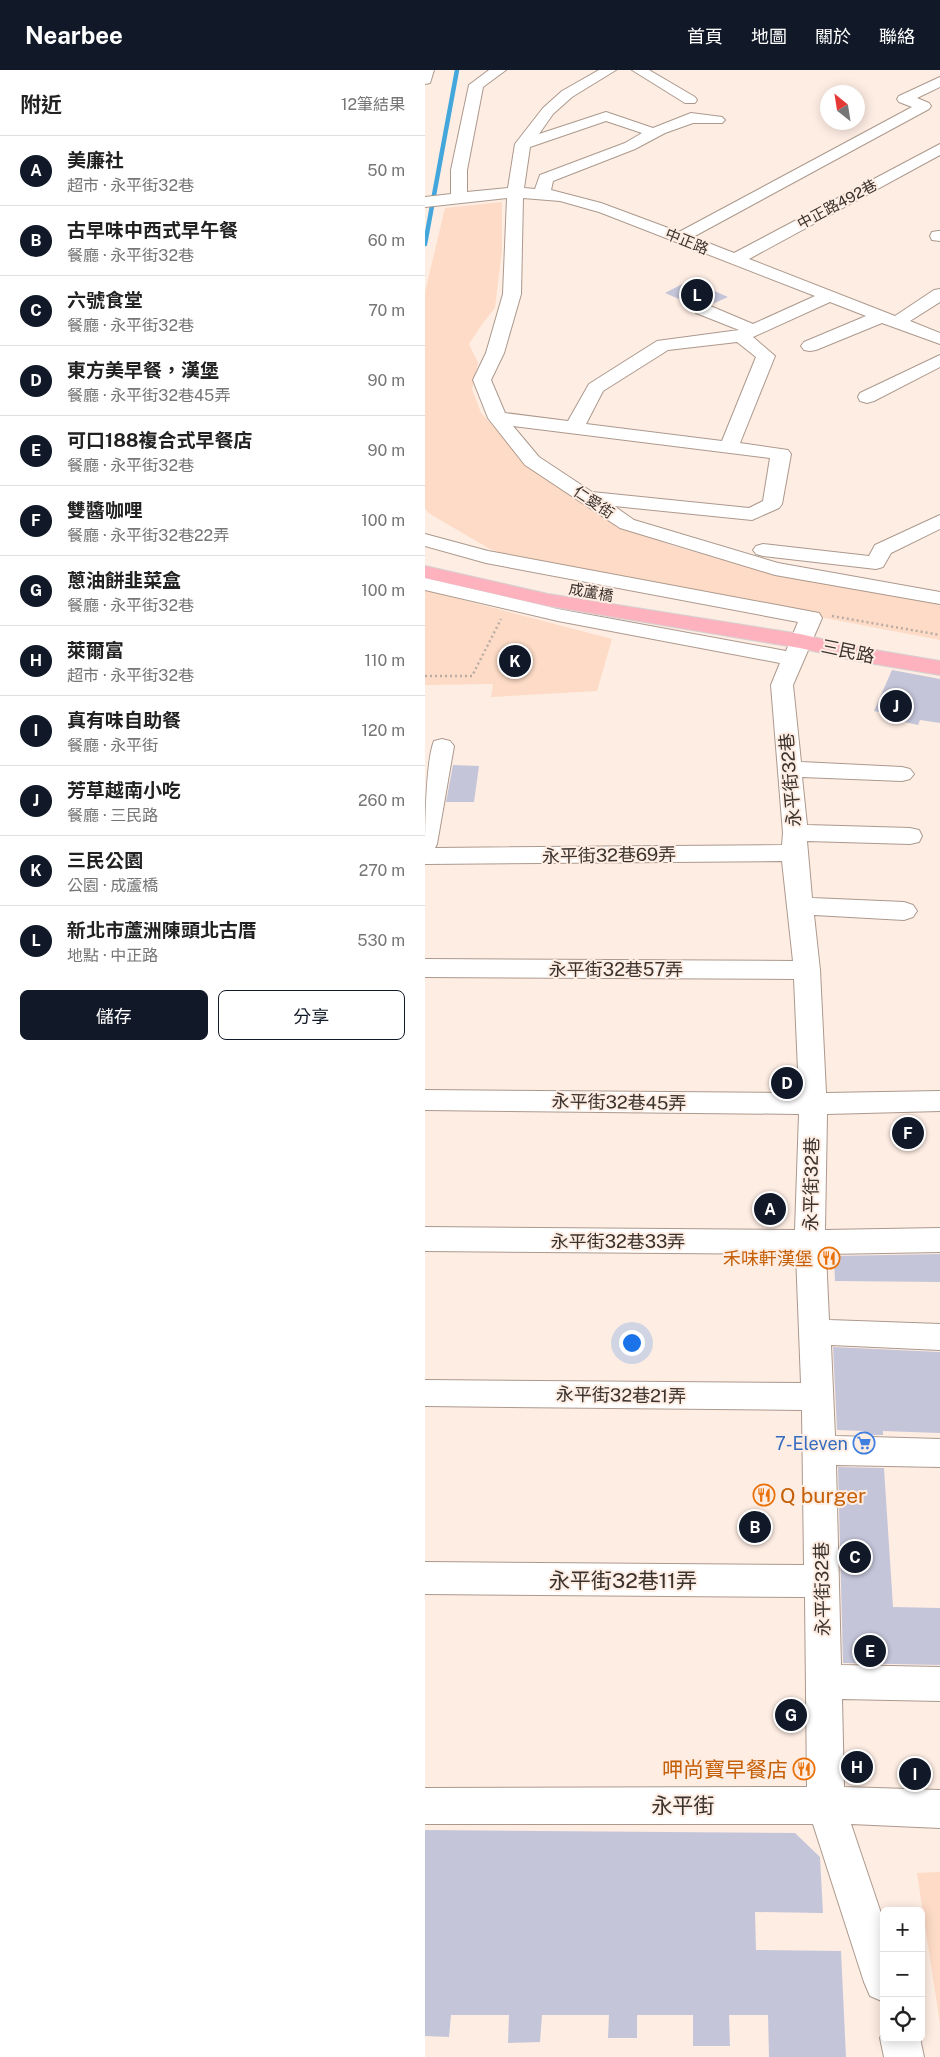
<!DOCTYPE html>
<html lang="zh-TW">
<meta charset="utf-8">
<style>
body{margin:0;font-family:"Public Sans","Noto Sans TC",sans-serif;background:#f6f6f6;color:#222}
.controls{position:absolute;right:15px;bottom:15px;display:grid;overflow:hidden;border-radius:8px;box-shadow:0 2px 12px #0003}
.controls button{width:45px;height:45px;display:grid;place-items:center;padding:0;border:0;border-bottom:1px solid #e0e0e0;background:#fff;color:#222;font:25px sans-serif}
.compass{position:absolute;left:395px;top:15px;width:45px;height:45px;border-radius:50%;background:#fff;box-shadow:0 2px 12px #0003;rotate:330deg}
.you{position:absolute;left:206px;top:1272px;width:18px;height:18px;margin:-12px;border:4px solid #fff;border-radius:50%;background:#1a73e8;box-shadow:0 0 0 8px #1a73e833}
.badge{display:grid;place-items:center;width:32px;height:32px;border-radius:50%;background:#111827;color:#fff;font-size:16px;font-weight:700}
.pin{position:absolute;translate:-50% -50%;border:2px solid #fff;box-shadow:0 1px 5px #0006}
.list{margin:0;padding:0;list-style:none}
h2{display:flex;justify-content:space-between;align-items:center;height:65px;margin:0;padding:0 20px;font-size:21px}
h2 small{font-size:16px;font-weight:400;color:#767676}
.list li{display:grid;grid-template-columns:32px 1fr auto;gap:15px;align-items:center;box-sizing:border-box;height:70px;padding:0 20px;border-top:1px solid #e0e0e0}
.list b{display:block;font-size:19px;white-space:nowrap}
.list p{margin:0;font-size:16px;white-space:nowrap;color:#767676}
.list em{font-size:16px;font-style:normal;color:#767676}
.actions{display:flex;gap:10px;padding:15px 20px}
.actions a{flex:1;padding:11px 0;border:1px solid #111827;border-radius:8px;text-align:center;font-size:18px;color:#111827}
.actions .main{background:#111827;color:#fff}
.icon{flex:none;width:28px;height:28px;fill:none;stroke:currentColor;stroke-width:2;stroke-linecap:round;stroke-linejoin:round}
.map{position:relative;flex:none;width:515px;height:1987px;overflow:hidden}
header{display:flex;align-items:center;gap:30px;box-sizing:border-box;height:70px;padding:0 25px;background:#111827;color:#fff}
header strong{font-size:24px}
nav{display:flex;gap:28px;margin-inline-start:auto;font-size:18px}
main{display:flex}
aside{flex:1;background:#fff}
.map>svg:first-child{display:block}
</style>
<header>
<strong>Nearbee</strong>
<nav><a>首頁</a><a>地圖</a><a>關於</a><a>聯絡</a></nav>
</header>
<main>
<aside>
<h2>附近<small>12筆結果</small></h2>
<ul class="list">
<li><span class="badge">A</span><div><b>美廉社</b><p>超市 · 永平街32巷</p></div><em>50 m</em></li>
<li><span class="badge">B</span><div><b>古早味中西式早午餐</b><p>餐廳 · 永平街32巷</p></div><em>60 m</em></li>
<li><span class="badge">C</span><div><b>六號食堂</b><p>餐廳 · 永平街32巷</p></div><em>70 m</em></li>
<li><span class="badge">D</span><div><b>東方美早餐，漢堡</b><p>餐廳 · 永平街32巷45弄</p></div><em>90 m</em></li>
<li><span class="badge">E</span><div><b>可口188複合式早餐店</b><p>餐廳 · 永平街32巷</p></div><em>90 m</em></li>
<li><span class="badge">F</span><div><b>雙醬咖哩</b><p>餐廳 · 永平街32巷22弄</p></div><em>100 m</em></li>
<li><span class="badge">G</span><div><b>蔥油餅韭菜盒</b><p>餐廳 · 永平街32巷</p></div><em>100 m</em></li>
<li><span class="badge">H</span><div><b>萊爾富</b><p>超市 · 永平街32巷</p></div><em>110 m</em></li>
<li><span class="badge">I</span><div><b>真有味自助餐</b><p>餐廳 · 永平街</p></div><em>120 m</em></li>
<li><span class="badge">J</span><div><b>芳草越南小吃</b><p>餐廳 · 三民路</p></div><em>260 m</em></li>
<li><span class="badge">K</span><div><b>三民公園</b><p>公園 · 成蘆橋</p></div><em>270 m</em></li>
<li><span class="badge">L</span><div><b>新北市蘆洲陳頭北古厝</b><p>地點 · 中正路</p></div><em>530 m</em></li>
</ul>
<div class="actions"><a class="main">儲存</a><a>分享</a></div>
</aside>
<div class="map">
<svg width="515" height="1987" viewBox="0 0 515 1987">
<rect width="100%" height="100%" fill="#feede3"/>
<!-- green -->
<g fill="#fddbc6">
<path d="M77,132V179L70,238L58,253L44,274L53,293L47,319L56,343L100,390L165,439L208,460L248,476L345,502L515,531V570L92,489L65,479L5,444L0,439V222L20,138Z"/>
<path d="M0,520L187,569L172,621L66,627L68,614L0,615Z"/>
<path d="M515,1802V1954L492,1803Z"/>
</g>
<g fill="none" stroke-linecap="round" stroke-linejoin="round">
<!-- stream -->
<path stroke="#43a7dc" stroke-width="4.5" d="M0,174L32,0"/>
</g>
<!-- building -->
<g fill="#c5c5da">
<path d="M265,210L303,227L287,234L277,232L268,235L240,223Z"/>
<path d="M467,600L515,609V653L495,650L493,655L457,647L459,643L449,641Z"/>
<path d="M28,695L54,696L49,732H21Z"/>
<path d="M515,1184V1212L410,1211L409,1186Z"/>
<path d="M408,1277L515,1282V1363L458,1361V1365H435L440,1361L412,1360Z"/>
<path d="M413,1397L459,1398L468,1537L515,1538V1595L418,1593Z"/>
<path d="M0,1760L370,1763L395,1787L398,1843L330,1842L331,1880L416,1881L421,1987H344L343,1945H304L305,1976H268V1945H212V1968H183L184,1945H117L115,1972L83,1973L84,1945H26L24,1967L0,1966Z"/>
</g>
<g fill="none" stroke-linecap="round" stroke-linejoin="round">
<!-- minor casing -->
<g stroke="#ac998d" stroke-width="2">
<g id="minor">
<path d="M0,0H9L5,13L0,14Z"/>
<path d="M64,0H81L58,17L42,100V122L83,118L90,74L118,38L137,21L174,0H191L147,27L128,44L114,64L181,42L228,58L266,43L297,47L300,50L297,53H268L240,63L210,79L128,111L126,120L176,133L254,162L487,37L474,32L472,29L474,26L515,7V17L492,28L504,33L506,36L504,39L268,167L309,183L515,74V85L324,189L470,246L509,220L515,219V232L485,251L515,263V274L457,253L391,280L385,281L379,280L376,276L379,272L441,246L405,232L328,267L350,286L315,373L363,380L366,384L357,434L354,438L327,450L189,436L209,450L353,493L515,522V534L350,505L195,458L100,395L63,348L48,310L61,283L78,224L82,128L0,137V127L26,124V100L44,15ZM181,51L217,63L200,73L115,105L110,119L99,118L105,77ZM98,128L135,131L174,142L390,226L328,254L283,235L277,234L271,235L268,239L271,243L314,260L232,271L164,314L143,351L80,343L66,310L79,283L96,224ZM312,272L331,287L297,371L161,354L178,321L243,280ZM88,356L345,388L338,431L324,438L167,422L114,387Z"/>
<path d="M207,0H224L270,27L272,30L270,33H260Z"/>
<path d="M513,161H515V171L507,170L505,166L507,162Z"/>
<path d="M515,285V297L449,331L442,333L435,331L433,327L435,323Z"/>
<path d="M515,445V459L466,483L458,497L451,499L338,486L331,484L328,480L331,476L338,474L444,486L450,475Z"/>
<path d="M0,464L63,481L394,543L397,548L368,615L376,692L477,697L485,699L489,704L485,709L477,711L377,707L382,755L485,758L494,760L497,766L494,772L485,774L382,771L387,828L479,832L488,835L492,841L488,847L479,850L389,845L395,900L401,1023L515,1021V1041L402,1044L400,1160L515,1158V1182L401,1184L404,1250L515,1254V1280L406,1275L410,1366L515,1369V1397L411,1395L416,1595L515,1597V1631L417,1629L419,1717L515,1720V1758L426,1754L459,1852V1932L445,1926L439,1912L388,1754H0V1718L382,1717L380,1527L0,1524V1492L379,1495L377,1340L0,1336V1310L376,1313L371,1184L0,1181V1157L370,1160L374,1044L0,1040V1020L374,1023L369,909L0,907V889L368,891L357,791L0,794C0,766 0,693 9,671L17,669L25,671L29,676L12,774L10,778L357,775L358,763L346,615L355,593L133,551L0,520V508L133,539L361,581L373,552L61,493L0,476Z"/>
<path d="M459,1959V1968H495L499,1987H459L455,1968Z"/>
</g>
</g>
<!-- major casing -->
<g stroke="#d4d2d1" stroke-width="2">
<path id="major" d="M0,496L123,524L375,564L432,577L515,591V605L432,591L375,578L123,536L0,508Z"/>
</g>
<!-- path -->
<g stroke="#baaca4" stroke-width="2.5" stroke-dasharray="2 3" stroke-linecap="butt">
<path d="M407,546L515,565"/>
<path d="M0,606H47L76,549"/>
</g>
<!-- minor -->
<use href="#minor" fill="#fff" fill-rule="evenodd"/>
<!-- major -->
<use href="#major" fill="#feb2be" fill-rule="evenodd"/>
</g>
<!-- icons -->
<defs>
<g id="restaurant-ring" transform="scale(1.125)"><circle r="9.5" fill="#feede3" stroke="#e8710a" stroke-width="1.5"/><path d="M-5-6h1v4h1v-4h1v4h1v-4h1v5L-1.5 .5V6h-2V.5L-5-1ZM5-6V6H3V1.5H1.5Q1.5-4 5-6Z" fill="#e8710a"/></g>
<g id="supermarket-ring" transform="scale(1.125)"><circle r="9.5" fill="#feede3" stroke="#3f7fe0" stroke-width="1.5"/><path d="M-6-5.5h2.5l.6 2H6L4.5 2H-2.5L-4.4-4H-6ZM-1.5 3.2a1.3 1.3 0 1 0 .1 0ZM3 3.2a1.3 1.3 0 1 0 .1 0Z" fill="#3f7fe0"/></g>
</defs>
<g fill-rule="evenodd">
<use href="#restaurant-ring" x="404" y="1188"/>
<use href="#supermarket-ring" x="439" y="1373"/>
<use href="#restaurant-ring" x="339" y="1425"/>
<use href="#restaurant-ring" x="379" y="1699"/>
</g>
<g text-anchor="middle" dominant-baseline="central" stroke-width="4" stroke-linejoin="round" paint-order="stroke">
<!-- far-street labels -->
<g font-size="15" fill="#3a322d" stroke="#feede3">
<text transform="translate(412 134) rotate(-28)">中正路492巷</text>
<text transform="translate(262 171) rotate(22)">中正路</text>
<text transform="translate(169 432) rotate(34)">仁愛街</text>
<text transform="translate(166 522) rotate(10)">成蘆橋</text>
</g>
<!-- street labels -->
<g font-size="18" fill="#3a322d" stroke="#feede3">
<text transform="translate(423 581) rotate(12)">三民路</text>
<text transform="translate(365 710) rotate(-95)">永平街32巷</text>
<text transform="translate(184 785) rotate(-1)">永平街32巷69弄</text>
<text x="191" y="899">永平街32巷57弄</text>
<text transform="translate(194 1032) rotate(1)">永平街32巷45弄</text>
<text transform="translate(386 1114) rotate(-89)">永平街32巷</text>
<text x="193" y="1171">永平街32巷33弄</text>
<text transform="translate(196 1325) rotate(1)">永平街32巷21弄</text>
<text transform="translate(397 1519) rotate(-91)">永平街32巷</text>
</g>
<!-- food labels -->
<g font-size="18" fill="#c56008" stroke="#feede3" text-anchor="end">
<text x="388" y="1188">禾味軒漢堡</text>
</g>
<!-- shop labels -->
<g font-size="18" fill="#366cbe" stroke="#feede3" text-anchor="end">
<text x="423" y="1373">7-Eleven</text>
</g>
<!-- near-food labels -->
<g font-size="21" fill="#c56008" stroke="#feede3" text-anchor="start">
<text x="355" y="1425">Q burger</text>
<text x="363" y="1699" text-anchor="end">呷尚寶早餐店</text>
</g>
<!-- near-street labels -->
<g font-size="21" fill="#3a322d" stroke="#feede3">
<text x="198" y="1510">永平街32巷11弄</text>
<text x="258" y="1735">永平街</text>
</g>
</g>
</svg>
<div class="controls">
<button>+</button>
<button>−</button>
<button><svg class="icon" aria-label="locate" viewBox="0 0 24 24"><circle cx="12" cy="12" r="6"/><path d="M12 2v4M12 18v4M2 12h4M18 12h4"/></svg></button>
</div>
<svg class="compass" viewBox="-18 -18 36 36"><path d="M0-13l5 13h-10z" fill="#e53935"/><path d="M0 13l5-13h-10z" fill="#767676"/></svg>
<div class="you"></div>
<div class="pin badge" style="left:345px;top:1139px">A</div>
<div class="pin badge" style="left:330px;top:1457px">B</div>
<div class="pin badge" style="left:430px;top:1487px">C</div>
<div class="pin badge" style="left:362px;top:1013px">D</div>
<div class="pin badge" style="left:445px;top:1581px">E</div>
<div class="pin badge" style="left:483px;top:1063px">F</div>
<div class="pin badge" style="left:366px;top:1645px">G</div>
<div class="pin badge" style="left:432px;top:1697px">H</div>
<div class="pin badge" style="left:490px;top:1704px">I</div>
<div class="pin badge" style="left:471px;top:636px">J</div>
<div class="pin badge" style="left:90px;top:591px">K</div>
<div class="pin badge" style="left:272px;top:225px">L</div>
</div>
</main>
